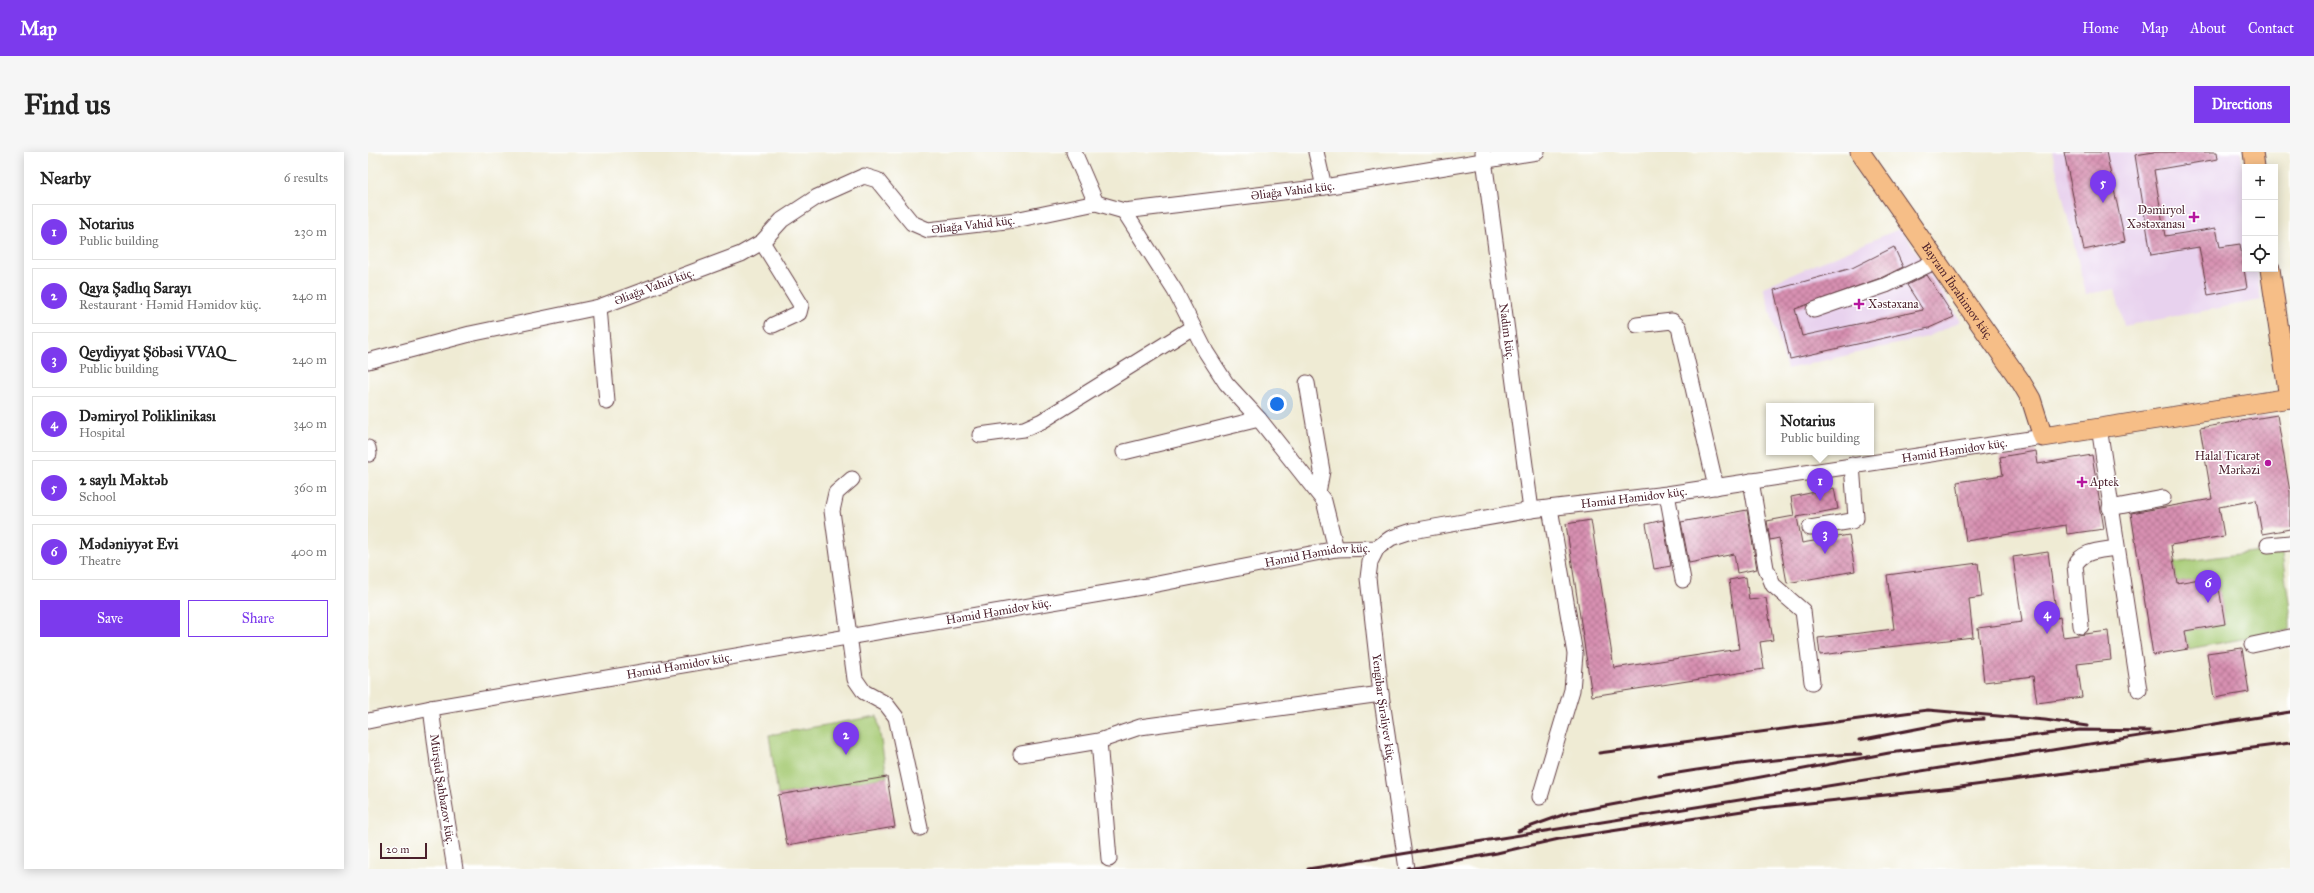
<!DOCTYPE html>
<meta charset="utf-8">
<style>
body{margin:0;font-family:"IM FELL Great Primer",serif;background:#f6f6f6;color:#222}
.controls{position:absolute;right:12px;top:12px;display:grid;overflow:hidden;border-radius:0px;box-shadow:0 2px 10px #0003}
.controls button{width:36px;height:36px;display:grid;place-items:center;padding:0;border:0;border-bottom:1px solid #e0e0e0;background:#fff;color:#222;font:20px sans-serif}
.scale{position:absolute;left:12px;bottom:10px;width:47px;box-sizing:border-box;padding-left:4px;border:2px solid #4a1f2b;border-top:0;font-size:11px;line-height:14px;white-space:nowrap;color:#4a1f2b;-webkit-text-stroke:3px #fff;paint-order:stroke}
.you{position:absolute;left:909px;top:252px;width:14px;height:14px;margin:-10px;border:3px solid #fff;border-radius:50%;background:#1a73e8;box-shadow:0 0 0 6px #1a73e833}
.badge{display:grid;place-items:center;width:26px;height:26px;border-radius:50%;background:#7c3aed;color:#fff;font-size:13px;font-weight:700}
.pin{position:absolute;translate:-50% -33px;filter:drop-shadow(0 1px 2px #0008)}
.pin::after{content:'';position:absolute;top:21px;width:14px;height:12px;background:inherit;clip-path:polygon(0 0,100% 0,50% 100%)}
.popup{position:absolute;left:1398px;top:251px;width:108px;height:52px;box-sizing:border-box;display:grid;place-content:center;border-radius:0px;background:#fff;filter:drop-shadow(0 1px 3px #0005);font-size:13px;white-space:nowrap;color:#767676}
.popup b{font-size:15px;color:#222}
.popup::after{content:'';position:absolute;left:50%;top:100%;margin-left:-8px;border:8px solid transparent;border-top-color:#fff}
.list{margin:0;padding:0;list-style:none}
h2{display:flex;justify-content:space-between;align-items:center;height:52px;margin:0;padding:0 16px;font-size:17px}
h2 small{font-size:13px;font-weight:400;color:#767676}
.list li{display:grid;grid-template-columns:26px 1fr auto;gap:12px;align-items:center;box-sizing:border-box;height:56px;margin:0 8px 8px;padding:0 8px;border:1px solid #e0e0e0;border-radius:0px}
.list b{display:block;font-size:15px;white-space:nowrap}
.list p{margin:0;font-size:13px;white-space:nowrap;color:#767676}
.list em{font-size:13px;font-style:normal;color:#767676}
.actions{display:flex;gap:8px;padding:12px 16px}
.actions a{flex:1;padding:9px 0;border:1px solid #7c3aed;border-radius:0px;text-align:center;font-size:14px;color:#7c3aed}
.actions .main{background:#7c3aed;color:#fff}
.icon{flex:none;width:22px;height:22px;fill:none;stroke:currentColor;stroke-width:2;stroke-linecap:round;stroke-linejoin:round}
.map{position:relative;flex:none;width:1922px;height:717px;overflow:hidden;border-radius:0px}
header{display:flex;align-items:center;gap:24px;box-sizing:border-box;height:56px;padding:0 20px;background:#7c3aed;color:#fff}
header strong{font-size:19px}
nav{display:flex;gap:22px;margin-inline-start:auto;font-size:14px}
.intro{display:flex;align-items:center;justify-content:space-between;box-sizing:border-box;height:96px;padding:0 24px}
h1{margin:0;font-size:28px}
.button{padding:10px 18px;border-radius:0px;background:#7c3aed;color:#fff;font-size:14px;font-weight:700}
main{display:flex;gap:24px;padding:0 24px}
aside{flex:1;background:#fff;border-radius:0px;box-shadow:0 2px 10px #0003}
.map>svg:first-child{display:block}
</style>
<header>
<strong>Map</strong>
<nav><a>Home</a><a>Map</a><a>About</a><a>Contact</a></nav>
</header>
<div class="intro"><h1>Find us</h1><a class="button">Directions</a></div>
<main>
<aside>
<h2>Nearby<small>6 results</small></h2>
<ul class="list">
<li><span class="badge">1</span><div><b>Notarius</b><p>Public building</p></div><em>230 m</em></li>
<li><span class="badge">2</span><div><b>Qaya Şadlıq Sarayı</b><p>Restaurant · Həmid Həmidov küç.</p></div><em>240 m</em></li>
<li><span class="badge">3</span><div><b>Qeydiyyat Şöbəsi VVAQ</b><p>Public building</p></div><em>240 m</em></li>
<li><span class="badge">4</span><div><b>Dəmiryol Poliklinikası</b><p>Hospital</p></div><em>340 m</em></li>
<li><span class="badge">5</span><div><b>2 saylı Məktəb</b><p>School</p></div><em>360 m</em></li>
<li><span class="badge">6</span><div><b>Mədəniyyət Evi</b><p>Theatre</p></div><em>400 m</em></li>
</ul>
<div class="actions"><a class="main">Save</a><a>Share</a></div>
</aside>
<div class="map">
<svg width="1922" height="717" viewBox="0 0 1922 717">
<defs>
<pattern id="building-cross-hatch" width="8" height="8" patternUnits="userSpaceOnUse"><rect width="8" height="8" fill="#d790b1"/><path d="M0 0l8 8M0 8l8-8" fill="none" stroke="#b07590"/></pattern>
</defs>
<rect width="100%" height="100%" fill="#fff"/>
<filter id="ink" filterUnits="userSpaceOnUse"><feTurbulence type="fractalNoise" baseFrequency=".025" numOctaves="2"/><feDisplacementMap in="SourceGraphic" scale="8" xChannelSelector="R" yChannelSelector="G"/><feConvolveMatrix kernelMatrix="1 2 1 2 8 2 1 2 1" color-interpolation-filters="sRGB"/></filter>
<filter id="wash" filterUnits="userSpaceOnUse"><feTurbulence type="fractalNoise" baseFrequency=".012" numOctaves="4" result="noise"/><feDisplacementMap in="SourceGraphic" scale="16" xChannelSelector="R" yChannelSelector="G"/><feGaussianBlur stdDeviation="0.9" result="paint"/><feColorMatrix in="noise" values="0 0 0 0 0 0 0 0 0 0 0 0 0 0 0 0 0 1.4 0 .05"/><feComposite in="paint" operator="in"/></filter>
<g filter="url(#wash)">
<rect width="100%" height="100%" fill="#efebd4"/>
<!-- built -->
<g fill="#e8d2ee">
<path d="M1684,0H1873L1877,27V117H1889L1893,148L1756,174L1747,137L1718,142Z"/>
<path d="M1533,76L1593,169L1559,185L1419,217L1395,135Z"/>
</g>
<!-- green -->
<g fill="#a6ca73" stroke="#78744f">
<path d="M1913,396L1922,458V478L1820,497L1817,479L1857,472L1849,424L1809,431L1806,411Z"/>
<path d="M509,564L519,625L410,643L401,583Z"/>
</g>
<g id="blocks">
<!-- building -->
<g fill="url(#building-cross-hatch)">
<path d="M1696,0H1738L1757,89L1716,98Z"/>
<path d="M1786,0H1849L1850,7L1786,18L1797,84L1848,76L1852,95L1872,92L1879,136L1840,143L1831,95L1783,103L1767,3Z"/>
<path d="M1526,95L1535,115L1515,125L1427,157L1434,184L1555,158L1539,133L1559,123L1586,165L1561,176L1422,207L1406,138L1484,116Z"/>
<path d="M1909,263L1922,340V377L1894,382L1888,348L1851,355L1856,384L1803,393L1809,431L1849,424L1857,472L1817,479L1820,497L1785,503L1763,361L1844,347L1832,276Z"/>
<path d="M1668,299L1670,312L1724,303L1736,377L1699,382L1698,373L1598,389L1589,330L1635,323L1632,305Z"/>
<path d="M1466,336L1470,357L1429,365L1434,391L1481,383L1487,419L1419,431L1411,386L1402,388L1399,369L1426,364L1423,345Z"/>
<path d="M1379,358L1389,417L1369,421L1366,402L1321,411L1313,370Z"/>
<path d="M1223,368L1246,516L1371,497L1361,428L1378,425L1381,448L1398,446L1405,488L1392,490L1396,517L1224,544L1198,372Z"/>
<path d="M1295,368L1303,414L1286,417L1278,372Z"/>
<path d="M1680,400L1689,466L1692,465L1695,485L1740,479L1743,508L1709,512L1714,545L1669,551L1665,524L1616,530L1610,476L1654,470L1645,405Z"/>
<path d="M1610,411L1614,445L1601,447L1605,485L1452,503L1450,486L1526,477L1519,423Z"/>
<path d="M1874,496L1881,540L1846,546L1839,501Z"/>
<path d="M519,625L527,675L419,693L410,643Z"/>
</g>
</g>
</g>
<g filter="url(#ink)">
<use href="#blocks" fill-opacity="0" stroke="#633e44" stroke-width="1"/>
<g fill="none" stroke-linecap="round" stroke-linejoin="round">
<!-- minor casing -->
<g stroke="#633e44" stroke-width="17">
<g id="minor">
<path d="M706,0L728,51"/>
<path d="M948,0L956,35"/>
<path id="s1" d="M1115,0L1163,358"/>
<path d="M756,59L807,139L838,200L858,231L891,267L956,349L968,397"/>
<path d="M394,90L433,153L431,161L405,173"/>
<path d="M231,155L239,250"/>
<path d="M1446,158L1518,133L1568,109"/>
<path d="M1269,173L1304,169L1311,175L1348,335"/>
<path id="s2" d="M0,209L102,182L231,155L373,102L394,90L414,68L449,45L496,24L509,28L544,71L560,78L647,68L728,51L756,59L956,35L1169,0"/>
<path d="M939,231L954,319L950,341"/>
<path d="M1731,275L1771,538"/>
<path d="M612,283L656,277L674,269L825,175"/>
<path d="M0,296L1,302"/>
<path d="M756,300L891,267"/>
<path d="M484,327L468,341L464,359L487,527L496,540L518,552L528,565L552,676"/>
<path d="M1383,329L1398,416L1405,433L1435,459L1444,530"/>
<path d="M1299,342L1315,428"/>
<path d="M1742,356L1795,346"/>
<path d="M1442,376L1484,369L1488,366L1484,313"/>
<path d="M1900,393L1922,391"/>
<path id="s3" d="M1009,396L1002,410L1000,426L1013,542L1039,717"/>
<path d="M1713,474L1707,413C1715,398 1732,399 1748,396"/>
<path d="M1884,493L1922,485"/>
<path id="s4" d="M63,556L71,619L87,717"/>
<path id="s5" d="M0,569L63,556L779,434L968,397L1009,396L1023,386L1044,379L1163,358L1299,342L1675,285"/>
<path d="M731,589L741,707"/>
<path d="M653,602L731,589L772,575L1013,542"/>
<path d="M1172,645L1204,538L1207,502L1182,356"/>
</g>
</g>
<!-- major casing -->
<g stroke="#633e44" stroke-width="21">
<g id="major">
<path id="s6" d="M1492,0L1653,230L1663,247L1675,285L1922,246"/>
<path d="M1885,0L1887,15"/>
<path d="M1902,117L1921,246"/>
</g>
</g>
<!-- minor -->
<use href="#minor" stroke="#fff" stroke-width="15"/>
<!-- major -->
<use href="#major" stroke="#f6be87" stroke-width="19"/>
<!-- rail -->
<g stroke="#4a1f2b" stroke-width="3">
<path d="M1491,588L1594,568L1616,567"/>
<path d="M1231,601L1560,558L1677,568L1719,574"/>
<path d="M1291,624C1358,613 1424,604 1493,602"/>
<path d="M1150,679L1200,661L1521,601L1712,578L1782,579"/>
<path d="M940,717L1922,560"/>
<path d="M1041,717L1129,701L1191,687L1394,656L1585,636L1922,591"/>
</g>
</g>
</g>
<!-- markers -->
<g fill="#b5179e" stroke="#fff" stroke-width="1.5">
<path d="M1824 59h4v4h4v4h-4v4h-4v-4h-4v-4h4z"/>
<path d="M1489 146h4v4h4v4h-4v4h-4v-4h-4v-4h4z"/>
<circle cx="1900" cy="311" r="4"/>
<path d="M1712 324h4v4h4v4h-4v4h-4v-4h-4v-4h4z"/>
</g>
<g text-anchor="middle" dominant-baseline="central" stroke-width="3" stroke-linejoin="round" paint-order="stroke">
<!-- street labels -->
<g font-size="12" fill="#4a1f2b" stroke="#fff">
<text stroke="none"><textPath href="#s2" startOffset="992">Əliağa Vahid küç.</textPath></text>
<text stroke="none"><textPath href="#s2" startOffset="668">Əliağa Vahid küç.</textPath></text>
<text stroke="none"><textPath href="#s2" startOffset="296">Əliağa Vahid küç.</textPath></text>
<text stroke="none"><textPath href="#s6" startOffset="170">Bayram İbrahimov küç.</textPath></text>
<text stroke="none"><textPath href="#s1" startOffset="181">Nadim küç.</textPath></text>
<text stroke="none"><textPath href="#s5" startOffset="1612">Həmid Həmidov küç.</textPath></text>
<text stroke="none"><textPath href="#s5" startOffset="1288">Həmid Həmidov küç.</textPath></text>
<text stroke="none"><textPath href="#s5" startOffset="964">Həmid Həmidov küç.</textPath></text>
<text stroke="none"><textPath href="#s5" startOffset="640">Həmid Həmidov küç.</textPath></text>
<text stroke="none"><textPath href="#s5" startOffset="316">Həmid Həmidov küç.</textPath></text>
<text stroke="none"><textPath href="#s3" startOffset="163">Yengibar Şirəliyev küç.</textPath></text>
<text stroke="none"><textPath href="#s4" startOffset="82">Mürşüd Şahbazov küç.</textPath></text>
</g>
<!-- poi labels -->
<g font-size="12" fill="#4a1f2b" stroke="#fff" text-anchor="end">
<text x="1817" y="58">Dəmiryol<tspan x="1817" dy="14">Xəstəxanası</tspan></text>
<text x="1500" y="152" text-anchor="start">Xəstəxana</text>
<text x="1892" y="304">Halal Ticarət<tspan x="1892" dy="14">Mərkəzi</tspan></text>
<text x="1722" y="330" text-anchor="start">Aptek</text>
</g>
</g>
</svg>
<div class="controls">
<button>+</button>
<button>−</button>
<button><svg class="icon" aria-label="locate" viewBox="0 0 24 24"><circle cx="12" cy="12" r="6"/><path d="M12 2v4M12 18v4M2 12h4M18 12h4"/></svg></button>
</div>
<div class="scale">20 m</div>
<div class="you"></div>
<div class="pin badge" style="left:1452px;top:349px">1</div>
<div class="popup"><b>Notarius</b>Public building</div>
<div class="pin badge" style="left:478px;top:603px">2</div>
<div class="pin badge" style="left:1457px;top:402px">3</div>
<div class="pin badge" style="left:1679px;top:482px">4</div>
<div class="pin badge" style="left:1735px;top:51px">5</div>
<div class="pin badge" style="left:1840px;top:451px">6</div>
</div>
</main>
